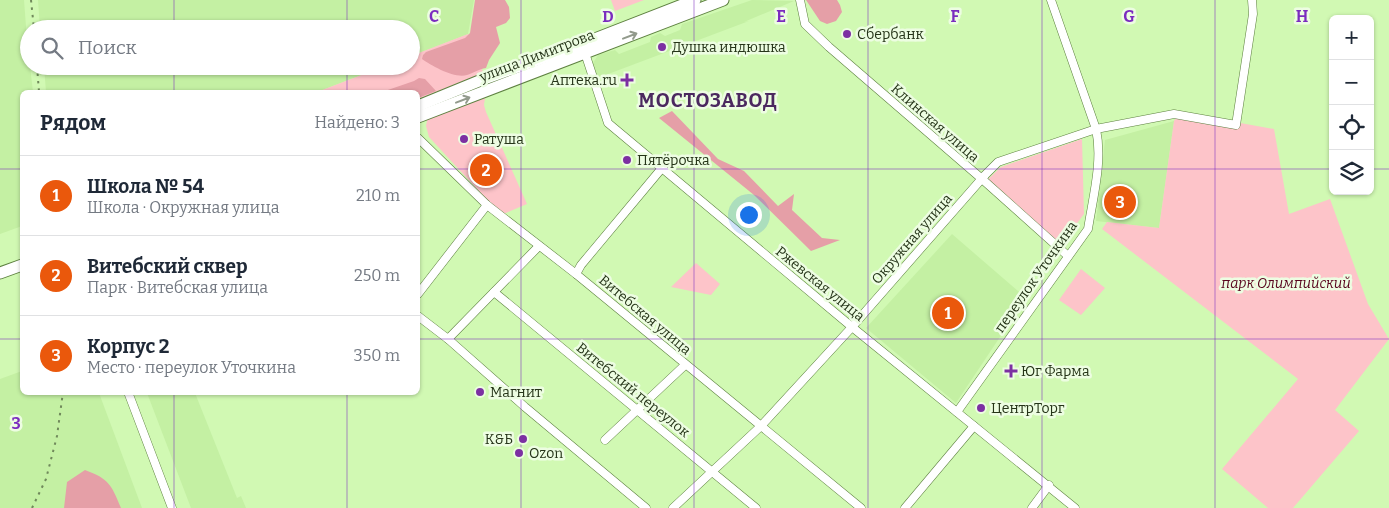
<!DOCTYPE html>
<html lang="ru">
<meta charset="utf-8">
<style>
body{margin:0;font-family:Bitter,serif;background:#f6f6f7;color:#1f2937}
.controls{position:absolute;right:15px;top:15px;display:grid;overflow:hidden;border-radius:8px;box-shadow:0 1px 4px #0004}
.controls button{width:45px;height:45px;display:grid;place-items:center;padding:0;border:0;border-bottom:1px solid #e0e1e3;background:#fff;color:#1f2937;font:25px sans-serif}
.you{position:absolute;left:748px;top:214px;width:18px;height:18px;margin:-12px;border:4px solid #fff;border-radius:50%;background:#1a73e8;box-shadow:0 0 0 8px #1a73e833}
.badge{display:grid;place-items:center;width:32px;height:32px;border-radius:50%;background:#ea580c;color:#fff;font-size:16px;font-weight:700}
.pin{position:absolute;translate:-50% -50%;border:2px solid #fff;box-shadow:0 1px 5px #0006}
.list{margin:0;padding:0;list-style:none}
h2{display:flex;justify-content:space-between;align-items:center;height:65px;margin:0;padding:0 20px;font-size:21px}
h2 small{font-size:16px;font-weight:400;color:#747a83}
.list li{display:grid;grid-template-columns:32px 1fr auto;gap:15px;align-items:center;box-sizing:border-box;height:80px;padding:0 20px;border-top:1px solid #e0e1e3}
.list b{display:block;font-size:19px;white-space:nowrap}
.list p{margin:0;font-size:16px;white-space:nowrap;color:#747a83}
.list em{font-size:16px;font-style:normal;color:#747a83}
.icon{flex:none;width:28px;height:28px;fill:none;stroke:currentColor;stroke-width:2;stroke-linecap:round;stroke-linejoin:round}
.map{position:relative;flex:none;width:1389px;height:508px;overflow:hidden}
.search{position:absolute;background:#fff;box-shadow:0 1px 4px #0004;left:20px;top:20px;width:400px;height:55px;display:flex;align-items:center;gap:12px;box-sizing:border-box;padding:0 18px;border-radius:28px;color:#747a83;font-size:19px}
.panel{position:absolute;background:#fff;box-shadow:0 1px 4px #0004;left:20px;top:90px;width:400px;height:305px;border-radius:8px}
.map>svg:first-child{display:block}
</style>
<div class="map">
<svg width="1389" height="508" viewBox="0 0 1389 508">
<rect width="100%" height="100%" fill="#d1f9b3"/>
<!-- built -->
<g fill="#c4f0a3">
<path d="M0,0H24L29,66H30L33,92H22V226L0,234Z"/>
<path d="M38,0H474L468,34L411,56V29H40Z"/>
<path d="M752,0L794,1L744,22L749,21L595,79L593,63L598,55L615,50L619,54L650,42L651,37L660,33L665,36L680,30L682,24Z"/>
<path d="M44,66H385L317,92H46Z"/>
<path d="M1174,121L1159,228L1096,221L1105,140Z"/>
<path d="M952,234L1026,298L956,403L866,328Z"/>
<path d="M22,371V392L99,393L142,508H0V379Z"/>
<path d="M147,393H195L237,498L241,496L246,508H191Z"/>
</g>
<!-- green -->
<g fill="#fdc4c9">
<path d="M611,0H644L615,11Z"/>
<path d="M468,34L484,74L418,99V92H317L385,66H411V56Z"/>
<path d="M481,94L485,98L484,105L486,112L527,204L501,215L429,137L426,126L428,116Z"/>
<path d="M1180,112L1274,129L1289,214L1330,199L1368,304L1389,339L1335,410L1359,431L1293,508H1268L1222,469L1298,379L1102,229L1107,222L1159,228L1174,121Z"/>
<path d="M1082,139L1084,214L1066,238L1048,242L983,184L1001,167Z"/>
<path d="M696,263L720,284L711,295L671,287Z"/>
<path d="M1081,269L1105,288L1081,315L1059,300Z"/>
</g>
<!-- forest -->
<g fill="#e59fa7">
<path d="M475,0H505L509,7L510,18L506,23L496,27L500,43L489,60L486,68C479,69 473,73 467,75C455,79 432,66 422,59L423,55L426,52L465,38L470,33Z"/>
<path d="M806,0H837L840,5L842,12L836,21L827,24L820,21Z"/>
<path d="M419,78L425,79L436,91L418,98V92H382L414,81Z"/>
<path d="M672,111L718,159L744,171L778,206L794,194L792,210L822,238L840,240L811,251L754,195L659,118Z"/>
<path d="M85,470C109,479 111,484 121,508H64L67,482Z"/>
</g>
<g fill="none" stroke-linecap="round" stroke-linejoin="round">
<!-- minor casing -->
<g stroke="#5e8141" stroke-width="9">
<g id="minor">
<path d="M800,0L805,24L829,47L982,179L1068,256"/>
<path d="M584,50L608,123L852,327L1075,508"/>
<path d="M418,138L487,205L576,274L861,508"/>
<path d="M576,274L581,265L662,168"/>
<path d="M494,292L756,508"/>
<path d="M418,294L487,205"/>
<path d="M418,316L448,339L525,407L646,508"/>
<path d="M448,339L539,246"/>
<path d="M128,392L172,508"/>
<path d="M957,412L1088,229C1093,197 1103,161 1096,129L1051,0"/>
<path d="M605,440L685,365"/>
<path d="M673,508L761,426L852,327L985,175L998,162L1096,129L1174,114L1236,125L1253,14L1252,0"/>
<path d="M905,508L974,426"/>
<path d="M1032,508L1049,485"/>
</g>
</g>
<!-- primary casing -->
<g stroke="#5e8141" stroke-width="13">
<g id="primary">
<path d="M418,106L484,79L582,44L695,0"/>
<path d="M418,117L723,0"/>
<path d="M0,273L22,265"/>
</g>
</g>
<!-- minor -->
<use href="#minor" stroke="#fff" stroke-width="8"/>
<!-- primary -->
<use href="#primary" stroke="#fff" stroke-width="11"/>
<!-- rail -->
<g stroke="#70895b" stroke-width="2" stroke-dasharray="2.5 5" stroke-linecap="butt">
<path d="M31,0L34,29"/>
<path d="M37,66L39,92"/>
<path d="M32,508L46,479L57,436L63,392"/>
</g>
</g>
<!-- one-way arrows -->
<defs><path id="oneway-shaft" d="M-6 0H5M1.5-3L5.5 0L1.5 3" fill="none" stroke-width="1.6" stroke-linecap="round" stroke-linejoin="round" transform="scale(1.25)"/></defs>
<g stroke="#929a8c">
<use href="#oneway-shaft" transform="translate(630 36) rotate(-21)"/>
<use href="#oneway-shaft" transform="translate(463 100) rotate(-21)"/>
</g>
<!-- grid -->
<path fill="none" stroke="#7b2cbf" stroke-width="1" stroke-opacity="0.55" d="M174,0V29M347,0V29M521,0V508M694,0V508M868,0V508M1042,0V508M1215,0V508M174,66V92M347,66V92M0,169H22M418,169H1333M1370,169H1389M0,339H22M418,339H1389M174,392V508M347,392V508"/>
<!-- markers -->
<g fill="#7c30a2" stroke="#edfde2" stroke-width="2">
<circle cx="847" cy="34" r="5"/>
<circle cx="662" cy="47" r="5"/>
<path d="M624.5 72.5h5v5h5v5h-5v5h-5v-5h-5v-5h5z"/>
<circle cx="464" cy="139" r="5"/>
<circle cx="627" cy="160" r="5"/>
<path d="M1008.5 363.5h5v5h5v5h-5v5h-5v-5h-5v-5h5z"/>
<circle cx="480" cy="392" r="5"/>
<circle cx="981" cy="408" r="5"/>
<circle cx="523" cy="439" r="5"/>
<circle cx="519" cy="453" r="5"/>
</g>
<g text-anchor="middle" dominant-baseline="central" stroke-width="5" stroke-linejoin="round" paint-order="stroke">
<!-- poi labels -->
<g font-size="14" fill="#253418" stroke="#edfde2" text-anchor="start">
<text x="857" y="34">Сбербанк</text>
<text x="672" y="47">Душка индюшка</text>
<text x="617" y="80" text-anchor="end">Аптека.ru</text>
<text x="474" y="139">Ратуша</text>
<text x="637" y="160">Пятёрочка</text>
<text x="1021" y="371">Юг Фарма</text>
<text x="490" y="392">Магнит</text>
<text x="991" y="408">ЦентрТорг</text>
<text x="513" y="439" text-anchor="end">К&amp;Б</text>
<text x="529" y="453">Ozon</text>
</g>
<!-- street labels -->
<g font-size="14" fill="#253418" stroke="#edfde2">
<text transform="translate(537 56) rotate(-21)">улица Димитрова</text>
<text transform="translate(935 123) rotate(41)">Клинская улица</text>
<text transform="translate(912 239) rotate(-49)">Окружная улица</text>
<text transform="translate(1036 277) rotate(-55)">переулок Уточкина</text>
<text transform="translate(820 284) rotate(39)">Ржевская улица</text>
<text transform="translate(645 315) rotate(40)">Витебская улица</text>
<text transform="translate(633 390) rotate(39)">Витебский переулок</text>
</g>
<!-- park labels -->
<g font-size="14" font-style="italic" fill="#58041d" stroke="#edfde2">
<text x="1286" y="283">парк Олимпийский</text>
</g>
<!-- district labels -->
<g font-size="19" font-weight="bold" letter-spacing="1" fill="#4b285f" stroke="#edfde2">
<text x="708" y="100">МОСТОЗАВОД</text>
</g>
</g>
<g font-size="16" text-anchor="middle" font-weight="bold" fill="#7b2cbf" stroke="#edfde2" stroke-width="5" stroke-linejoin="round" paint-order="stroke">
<text x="434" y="22">C</text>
<text x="608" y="22">D</text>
<text x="781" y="22">E</text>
<text x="955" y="22">F</text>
<text x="1129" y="22">G</text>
<text x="1302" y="22">H</text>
<text x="16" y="429">3</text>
</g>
</svg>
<div class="controls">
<button>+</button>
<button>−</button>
<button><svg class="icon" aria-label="locate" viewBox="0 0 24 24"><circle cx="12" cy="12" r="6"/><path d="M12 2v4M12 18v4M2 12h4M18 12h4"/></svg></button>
<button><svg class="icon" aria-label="layers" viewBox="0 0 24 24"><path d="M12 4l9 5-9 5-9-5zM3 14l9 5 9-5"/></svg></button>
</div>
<div class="you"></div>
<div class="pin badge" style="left:948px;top:313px">1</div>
<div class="pin badge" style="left:486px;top:170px">2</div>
<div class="pin badge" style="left:1120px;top:202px">3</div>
<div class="search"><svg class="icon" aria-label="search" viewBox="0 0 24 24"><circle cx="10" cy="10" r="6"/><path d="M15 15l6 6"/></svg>Поиск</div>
<section class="panel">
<h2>Рядом<small>Найдено: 3</small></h2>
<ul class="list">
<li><span class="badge">1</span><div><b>Школа № 54</b><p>Школа · Окружная улица</p></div><em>210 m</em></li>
<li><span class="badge">2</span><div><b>Витебский сквер</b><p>Парк · Витебская улица</p></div><em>250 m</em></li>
<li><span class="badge">3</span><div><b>Корпус 2</b><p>Место · переулок Уточкина</p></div><em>350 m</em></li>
</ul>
</section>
</div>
